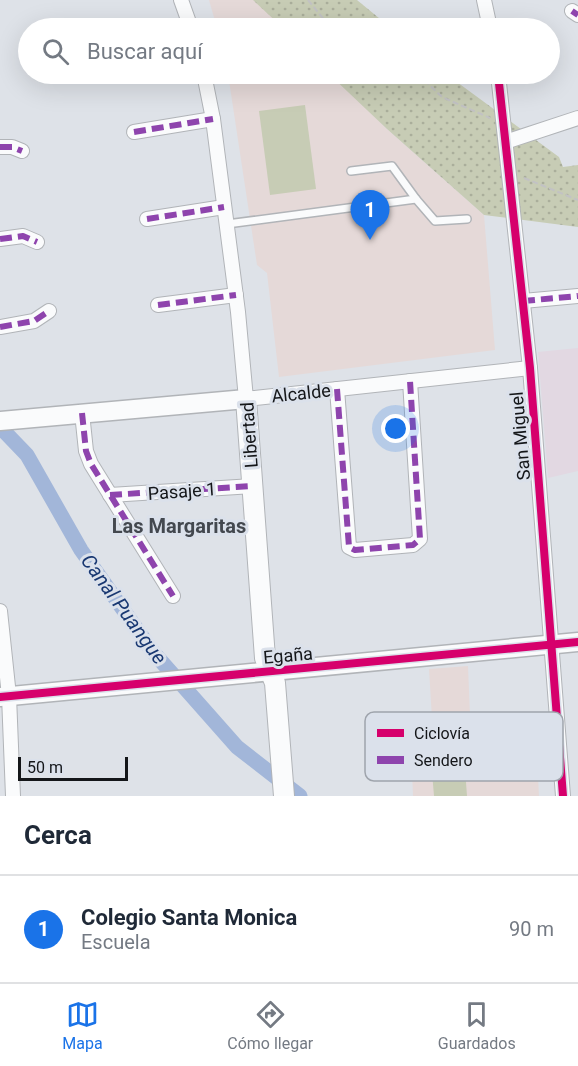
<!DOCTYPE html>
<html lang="es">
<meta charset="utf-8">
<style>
body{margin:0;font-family:Roboto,sans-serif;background:#f2f2f3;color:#1f2937}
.scale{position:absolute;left:18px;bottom:15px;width:110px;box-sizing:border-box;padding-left:6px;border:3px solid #141619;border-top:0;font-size:16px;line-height:21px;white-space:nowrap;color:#141619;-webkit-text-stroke:4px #dbe1eb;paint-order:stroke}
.you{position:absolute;left:396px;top:429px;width:21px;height:21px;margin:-15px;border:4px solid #fff;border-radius:50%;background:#1a73e8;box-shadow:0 0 0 9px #1a73e833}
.badge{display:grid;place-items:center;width:39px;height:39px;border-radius:50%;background:#1a73e8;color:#fff;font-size:20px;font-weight:700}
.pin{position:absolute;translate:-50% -50px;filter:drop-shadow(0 2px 3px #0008)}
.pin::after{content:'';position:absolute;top:32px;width:21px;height:18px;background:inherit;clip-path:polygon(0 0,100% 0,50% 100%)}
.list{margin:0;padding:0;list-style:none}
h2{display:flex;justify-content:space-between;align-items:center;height:78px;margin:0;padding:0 24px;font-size:26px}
h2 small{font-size:20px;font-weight:400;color:#747a83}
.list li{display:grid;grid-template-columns:39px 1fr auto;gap:18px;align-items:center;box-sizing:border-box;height:108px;padding:0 24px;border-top:2px solid #e0e1e3}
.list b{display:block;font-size:22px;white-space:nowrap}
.list p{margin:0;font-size:20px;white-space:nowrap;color:#747a83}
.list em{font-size:20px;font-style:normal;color:#747a83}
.icon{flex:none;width:33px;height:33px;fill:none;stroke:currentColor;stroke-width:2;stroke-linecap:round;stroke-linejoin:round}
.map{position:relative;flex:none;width:578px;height:796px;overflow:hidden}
.search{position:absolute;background:#fff;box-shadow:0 6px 24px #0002;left:18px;right:18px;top:18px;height:66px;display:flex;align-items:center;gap:15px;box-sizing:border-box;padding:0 21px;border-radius:33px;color:#747a83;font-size:22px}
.sheet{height:186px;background:#fff}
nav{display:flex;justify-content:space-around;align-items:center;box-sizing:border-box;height:84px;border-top:2px solid #e0e1e3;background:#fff;font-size:16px;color:#747a83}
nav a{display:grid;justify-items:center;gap:3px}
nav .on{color:#1a73e8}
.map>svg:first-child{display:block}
</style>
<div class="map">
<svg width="578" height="796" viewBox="0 0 578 796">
<defs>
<pattern id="grass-dots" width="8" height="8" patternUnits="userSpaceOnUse" patternTransform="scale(1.5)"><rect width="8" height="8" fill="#c7ccb5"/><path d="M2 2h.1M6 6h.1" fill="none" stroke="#aaae9b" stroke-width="1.8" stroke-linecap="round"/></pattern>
</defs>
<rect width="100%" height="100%" fill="#dee2e8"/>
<!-- industrial -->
<path fill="#e2d8e2" d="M578,348V471L548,478L538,352Z"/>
<!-- education -->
<g fill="#e5d9d8">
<path d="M209,0H258L286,28H217Z"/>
<path d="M228,74H331L387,129L484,215L495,350L279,377L267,273L257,265Z"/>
<path d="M468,666L472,765L537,757L539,796H413L412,771L435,768L429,669Z"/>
</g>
<!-- grass -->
<g fill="url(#grass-dots)">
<path d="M253,0H357L391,28H283Z"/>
<path d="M329,74H446L559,157L563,167L578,165V227L484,215L387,129Z"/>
</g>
<!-- pitch -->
<g fill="#c7ccb5">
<path d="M305,105L316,189L270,195L259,111Z"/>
<path d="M465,769L467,796H434L432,772Z"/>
</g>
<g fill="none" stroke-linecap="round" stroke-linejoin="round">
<!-- canal -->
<path stroke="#a2b6d9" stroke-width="15" d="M0,427L27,455L81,550L153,652L237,747L300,796"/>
<!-- service casing -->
<g stroke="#b1b4b8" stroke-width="10">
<g id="service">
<path d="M351,171L392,166L416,199"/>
<path d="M227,224L416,199L435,221L467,219"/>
</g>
</g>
<!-- minor casing -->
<g stroke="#b1b4b8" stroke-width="16">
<g id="minor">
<path d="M181,0L191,28"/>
<path d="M484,0L490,28"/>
<path d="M572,11L578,15"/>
<path d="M204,74L213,119L238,312L246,399L530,368"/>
<path d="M498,74L530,368L563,796"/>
<path d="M134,132L213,119"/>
<path d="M508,141L578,118"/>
<path d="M0,147H12L22,151"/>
<path d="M147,219L224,207"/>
<path d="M0,239L23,236L37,242"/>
<path d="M523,301L578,296"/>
<path d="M158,305L236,295"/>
<path d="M0,327L34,321L49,311"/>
<path d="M337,389L349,547L355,550L413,545L420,539L410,381"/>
<path d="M82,413L86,451L91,464L173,596"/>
<path d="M110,495L253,486"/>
<path d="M0,611L9,696L13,796"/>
</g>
</g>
<!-- tertiary casing -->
<g stroke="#b1b4b8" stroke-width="21">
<g id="tertiary">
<path d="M0,421L246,399"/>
<path d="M0,697L578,642"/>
</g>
</g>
<!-- secondary casing -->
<g stroke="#b1b4b8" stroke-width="22">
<path id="secondary" d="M246,399L265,658L275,683L284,796"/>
</g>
<!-- path -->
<g stroke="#c2c2c4" stroke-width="2" stroke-dasharray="6 3" stroke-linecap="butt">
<path d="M308,0L331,28"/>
<path d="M418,74L442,97L490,118"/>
<path d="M524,178L578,200"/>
</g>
<!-- service -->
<use href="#service" stroke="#fafbfc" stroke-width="7"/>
<!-- minor -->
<use href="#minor" stroke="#fafbfc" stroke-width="14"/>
<!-- tertiary -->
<use href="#tertiary" stroke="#fafbfc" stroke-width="18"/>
<!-- secondary -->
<use href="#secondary" stroke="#fafbfc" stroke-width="20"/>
<!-- quiet -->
<g stroke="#8e44ad" stroke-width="6" stroke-dasharray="12 6" stroke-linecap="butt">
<path d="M572,11L578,15"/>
<path d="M177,28L189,25"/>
<path d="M134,132L213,119"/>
<path d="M0,147H12L22,151"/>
<path d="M147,219L224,207"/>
<path d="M0,239L23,236L37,242"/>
<path d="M523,301L578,296"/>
<path d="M158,305L236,295"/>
<path d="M0,327L34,321L49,311"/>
<path d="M337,389L349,547L355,550L413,545L420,539L410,381"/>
<path d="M82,413L86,451L91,464L173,596"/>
<path d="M110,495L253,486"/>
</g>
<!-- cycleway casing -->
<g stroke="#dbe1eb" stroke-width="11">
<g id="cycleway">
<path d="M498,74L530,368L563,796"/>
<path d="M0,697L578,642"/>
</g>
</g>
<!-- cycleway -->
<use href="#cycleway" stroke="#d6006c" stroke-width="8"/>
</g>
<g text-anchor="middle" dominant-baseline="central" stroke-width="6" stroke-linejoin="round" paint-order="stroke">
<!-- street labels -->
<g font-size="18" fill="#141619" stroke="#dbe1eb">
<text transform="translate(301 393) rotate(-6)">Alcalde</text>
<text transform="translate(249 435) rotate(-94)">Libertad</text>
<text transform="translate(520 436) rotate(-95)">San Miguel</text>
<text transform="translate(182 491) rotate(-4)">Pasaje 1</text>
<text transform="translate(288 655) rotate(-5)">Egaña</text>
</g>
<!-- neighbourhood labels -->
<g font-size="20" font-weight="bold" fill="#43484f" stroke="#dbe1eb">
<text x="179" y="526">Las Margaritas</text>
</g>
<!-- water labels -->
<g font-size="20" font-style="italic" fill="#193872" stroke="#dbe1eb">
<text transform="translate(124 609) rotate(54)">Canal Puangue</text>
</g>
</g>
<!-- legend -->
<rect x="365" y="712" width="198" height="69" rx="9" fill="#dbe1eb" stroke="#9fa4ac" stroke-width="1.5"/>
<rect x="377" y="729" width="27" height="8" fill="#d6006c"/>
<rect x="377" y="756" width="27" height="8" fill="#8e44ad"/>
<g font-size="16" fill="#141619">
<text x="414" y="739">Ciclovía</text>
<text x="414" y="766">Sendero</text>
</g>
</svg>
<div class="scale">50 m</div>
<div class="you"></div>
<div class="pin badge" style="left:370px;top:240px">1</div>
<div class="search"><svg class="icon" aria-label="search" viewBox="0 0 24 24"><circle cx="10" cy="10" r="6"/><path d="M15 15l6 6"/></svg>Buscar aquí</div>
</div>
<section class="sheet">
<h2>Cerca<small></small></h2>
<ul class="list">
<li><span class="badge">1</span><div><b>Colegio Santa Monica</b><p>Escuela</p></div><em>90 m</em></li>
</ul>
</section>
<nav>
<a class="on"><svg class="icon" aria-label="map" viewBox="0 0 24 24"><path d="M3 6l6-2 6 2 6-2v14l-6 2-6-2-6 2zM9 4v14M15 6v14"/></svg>Mapa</a>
<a><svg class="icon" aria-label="directions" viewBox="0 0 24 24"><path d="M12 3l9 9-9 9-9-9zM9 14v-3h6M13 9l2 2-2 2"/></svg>Cómo llegar</a>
<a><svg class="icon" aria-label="saved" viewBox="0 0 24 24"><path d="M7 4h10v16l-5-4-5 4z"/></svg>Guardados</a>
</nav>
